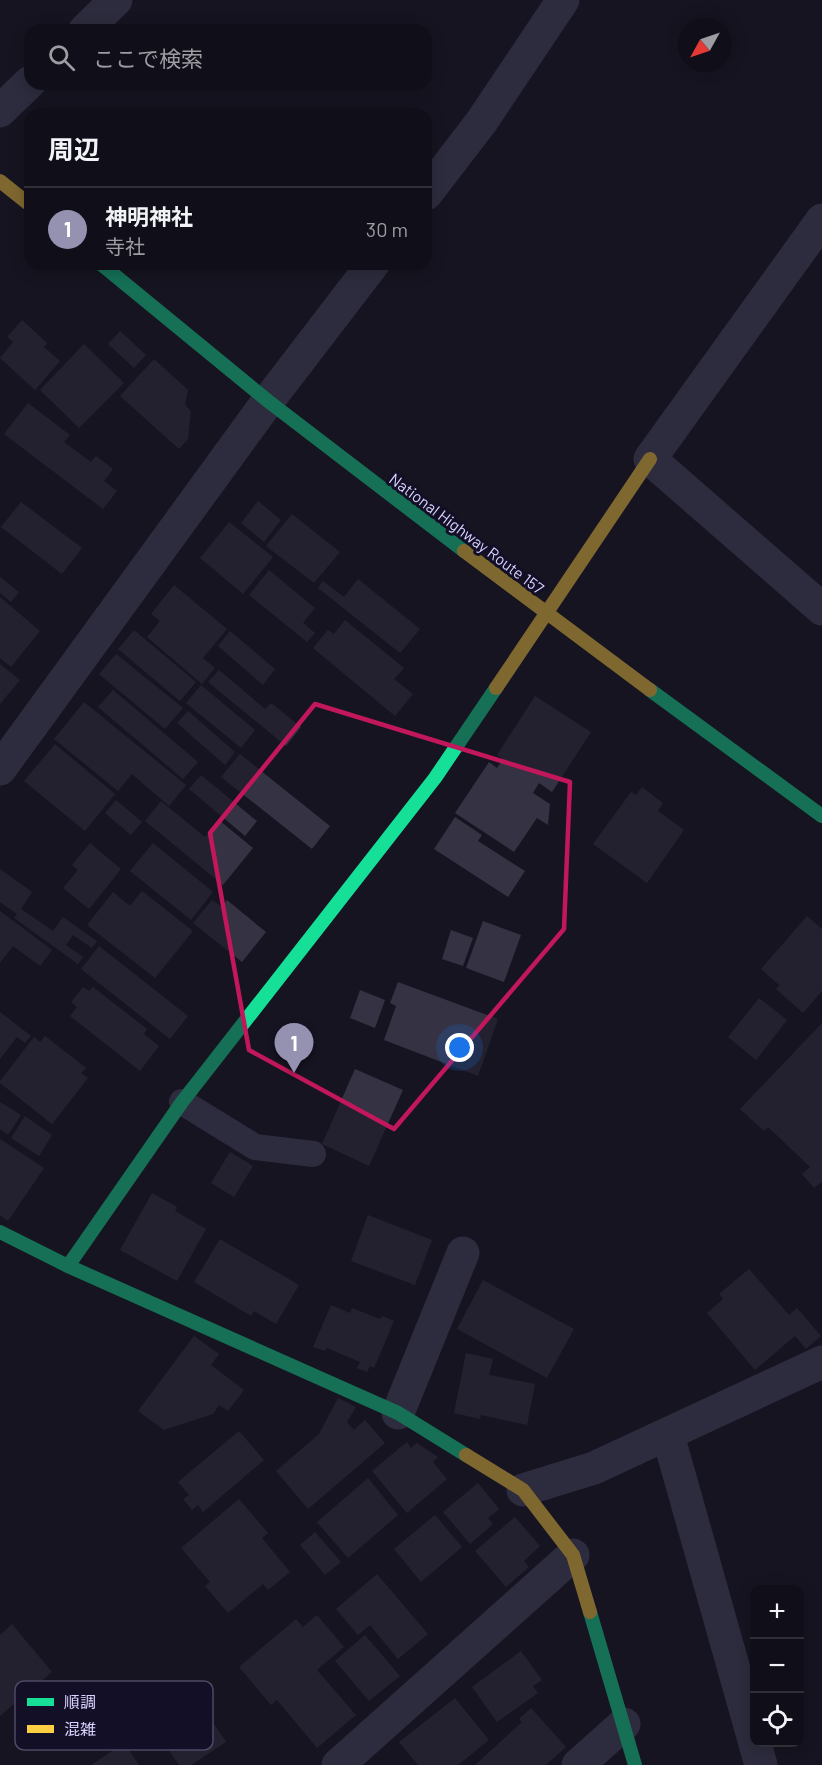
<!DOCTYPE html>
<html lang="ja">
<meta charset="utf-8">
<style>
body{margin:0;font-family:Barlow,"Noto Sans JP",sans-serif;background:#1e1d26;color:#f1f3f6}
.controls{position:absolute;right:18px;bottom:18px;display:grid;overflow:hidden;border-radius:12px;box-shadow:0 3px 15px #0003}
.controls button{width:54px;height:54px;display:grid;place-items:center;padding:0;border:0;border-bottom:2px solid #302f38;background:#100f19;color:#f1f3f6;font:30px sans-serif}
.compass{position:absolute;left:678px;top:18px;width:54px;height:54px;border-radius:50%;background:#100f19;box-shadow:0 3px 15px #0003;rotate:230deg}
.you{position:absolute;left:460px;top:1048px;width:21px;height:21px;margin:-15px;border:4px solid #fff;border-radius:50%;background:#1a73e8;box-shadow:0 0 0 9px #1a73e833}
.badge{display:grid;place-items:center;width:39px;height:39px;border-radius:50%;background:#9591b1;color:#fff;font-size:20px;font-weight:700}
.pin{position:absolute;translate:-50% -50px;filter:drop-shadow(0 2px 3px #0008)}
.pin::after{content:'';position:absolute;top:32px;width:21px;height:18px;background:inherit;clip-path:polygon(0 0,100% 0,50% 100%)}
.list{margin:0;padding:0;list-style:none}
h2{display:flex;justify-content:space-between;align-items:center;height:78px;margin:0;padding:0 24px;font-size:26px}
h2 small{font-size:20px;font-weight:400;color:#9c9ca2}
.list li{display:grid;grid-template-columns:39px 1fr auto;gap:18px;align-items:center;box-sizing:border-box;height:84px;padding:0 24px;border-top:2px solid #302f38}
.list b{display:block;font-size:22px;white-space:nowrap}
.list p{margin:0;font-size:20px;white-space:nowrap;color:#9c9ca2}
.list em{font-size:20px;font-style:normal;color:#9c9ca2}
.icon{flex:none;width:33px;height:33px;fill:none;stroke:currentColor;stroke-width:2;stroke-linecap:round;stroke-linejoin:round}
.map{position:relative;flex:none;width:822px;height:1765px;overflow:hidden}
.search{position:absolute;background:#100f19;box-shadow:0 3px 15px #0003;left:24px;top:24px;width:408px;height:66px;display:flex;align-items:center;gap:15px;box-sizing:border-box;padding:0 21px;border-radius:18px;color:#9c9ca2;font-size:22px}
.panel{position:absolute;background:#100f19;box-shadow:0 3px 15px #0003;left:24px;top:108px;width:408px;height:162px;border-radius:18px}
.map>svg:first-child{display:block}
</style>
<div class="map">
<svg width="822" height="1765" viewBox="0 0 822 1765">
<rect width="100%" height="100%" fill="#161421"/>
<!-- building -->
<g fill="#343243">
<path d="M22,320L47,343L44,347L60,361L35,390L0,358L13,342L7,337Z"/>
<path d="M120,331L146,355L134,368L108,344Z"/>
<path d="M84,344L124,383L79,428L40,390Z"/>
<path d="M154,359L188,390L185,405L191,411L188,439L179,449L120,396Z"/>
<path d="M28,403L70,435L64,442L91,462L96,456L113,469L104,481L117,491L103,509L4,434Z"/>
<path d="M258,501L281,520L264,542L241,523Z"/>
<path d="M21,502L82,548L62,574L1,527Z"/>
<path d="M292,514L340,552L314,583L266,546Z"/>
<path d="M229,522L273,557L243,594L200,558Z"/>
<path d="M269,570L315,608L303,623L315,633L307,642L249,595Z"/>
<path d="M0,577L19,592L11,602L0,593Z"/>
<path d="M358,579L420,629L400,653L318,588L323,581L344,597Z"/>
<path d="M174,585L227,629L203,658L215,668L202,684L147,637L160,621L151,614Z"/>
<path d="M0,597L40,631L11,667L0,658Z"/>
<path d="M345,620L404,668L394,679L413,694L395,716L313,648L328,630L334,634Z"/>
<path d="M134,630L196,682L180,701L118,649Z"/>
<path d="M230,631L275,669L263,685L218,646Z"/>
<path d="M116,654L183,708L165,729L99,674Z"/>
<path d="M0,664L20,680L0,704Z"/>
<path d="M219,670L265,709L271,703L301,727L286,746L208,682Z"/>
<path d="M201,685L255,730L241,748L186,703Z"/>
<path d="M113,690L198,762L183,779L98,707Z"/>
<path d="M535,696L591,732L552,792L539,783L533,793L550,804L548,825L537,818L514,852L455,813L489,762L497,768L503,759L497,755Z"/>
<path d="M84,702L186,785L169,806L132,774L118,791L54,739Z"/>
<path d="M188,711L235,752L225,765L177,723Z"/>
<path d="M55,744L115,794L85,831L24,781Z"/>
<path d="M240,754L330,826L312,849L221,777Z"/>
<path d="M201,775L257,821L245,836L189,789Z"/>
<path d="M642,787L663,803L658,811L684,830L647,883L593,844L631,792L636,795Z"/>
<path d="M116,800L142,822L131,835L105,813Z"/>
<path d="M161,801L205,837L219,820L253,848L223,885L145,821Z"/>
<path d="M455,817L482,835L478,841L525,871L508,897L434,849Z"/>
<path d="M90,843L121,869L89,909L63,888L78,870L72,865Z"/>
<path d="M153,843L213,892L191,920L130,871Z"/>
<path d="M0,869L32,892L21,909L53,931L63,917L97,941L92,948L73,935L66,945L83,957L78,964L14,918L17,914L0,902Z"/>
<path d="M142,891L193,931L155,978L87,925L113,892L130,906Z"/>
<path d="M212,900L222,907L227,900L266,932L242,962L193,923Z"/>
<path d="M0,911L52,950L40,966L13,946L0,963Z"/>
<path d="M807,916L822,929V991L803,1013L776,989L779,985L761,969Z"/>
<path d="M483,921L521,935L504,982L466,968Z"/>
<path d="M451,930L473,938L463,966L442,959Z"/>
<path d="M99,946L188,1016L170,1039L81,969Z"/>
<path d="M398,982L498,1019L478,1076L384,1040L396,1006L390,1003Z"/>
<path d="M83,987L89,991L93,987L147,1029L144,1034L159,1046L140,1071L70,1016L77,1007L71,1002Z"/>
<path d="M360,990L385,1000L375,1028L350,1018Z"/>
<path d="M759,998L787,1020L756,1060L728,1037Z"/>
<path d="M0,1012L31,1036L25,1043L17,1037L0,1059Z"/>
<path d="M822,1023V1182L814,1188L802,1174L810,1167L768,1127L764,1131L740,1109Z"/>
<path d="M45,1036L86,1068L81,1073L88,1078L52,1124L0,1083V1081L34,1037L40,1042Z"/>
<path d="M355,1069L403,1090L369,1166L322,1144Z"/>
<path d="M0,1102L21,1115L8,1135L0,1129Z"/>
<path d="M25,1116L52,1135L39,1156L11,1138Z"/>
<path d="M0,1139L44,1168L8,1221L0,1215Z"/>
<path d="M230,1152L253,1166L234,1197L211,1183Z"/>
<path d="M152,1193L177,1207L175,1211L206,1229L177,1281L120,1250Z"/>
<path d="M368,1215L432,1240L415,1285L351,1261Z"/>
<path d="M220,1239L299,1285L276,1324L254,1311L251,1316L194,1282Z"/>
<path d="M749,1269L789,1315L797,1308L821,1336L806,1349L795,1336L755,1370L707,1313L723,1299L719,1294Z"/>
<path d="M483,1280L574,1329L547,1378L457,1329Z"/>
<path d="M331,1305L350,1313L352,1308L380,1319L382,1316L394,1321L374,1368L370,1366L367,1372L357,1368L360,1362L327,1348L325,1351L313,1347Z"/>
<path d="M194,1336L219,1354L211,1365L244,1390L228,1411L219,1405L213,1414L164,1430L138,1411Z"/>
<path d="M466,1353L493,1359L489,1375L535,1384L527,1425L481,1415L480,1419L454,1413Z"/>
<path d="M338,1398L356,1407L347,1422L354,1430L365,1420L385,1443L308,1509L276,1471L319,1434Z"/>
<path d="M239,1431L264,1460L203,1512L198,1505L192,1510L183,1499L189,1495L178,1482Z"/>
<path d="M407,1442L411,1448L417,1443L438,1457L433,1462L447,1479L407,1513L372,1471Z"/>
<path d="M368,1478L398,1515L348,1558L317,1522Z"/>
<path d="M478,1483L499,1509L488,1518L493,1524L470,1544L443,1512Z"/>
<path d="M239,1499L268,1533L262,1538L290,1572L268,1590L263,1584L228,1613L205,1586L210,1582L181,1548Z"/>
<path d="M435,1515L462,1547L421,1582L394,1549Z"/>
<path d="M515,1517L540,1546L524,1561L529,1567L506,1587L475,1551Z"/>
<path d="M315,1532L341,1562L325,1575L300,1545Z"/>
<path d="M377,1574L428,1634L398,1659L370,1625L358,1635L336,1609Z"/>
<path d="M317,1615L344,1647L317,1670L356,1715L317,1748L277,1700L271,1705L239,1667L296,1619L303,1627Z"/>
<path d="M12,1624L52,1672L0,1716V1635Z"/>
<path d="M365,1635L400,1676L369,1701L335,1661Z"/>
<path d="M521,1651L542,1680L533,1686L538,1693L497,1722L472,1687Z"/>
<path d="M197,1698L226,1742L191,1765H179L153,1728Z"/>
<path d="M455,1698L489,1740L458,1765H418L399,1742Z"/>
<path d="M531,1708L566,1747L546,1765H475L522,1722L519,1719Z"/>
<path d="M124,1743L139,1765H91Z"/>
</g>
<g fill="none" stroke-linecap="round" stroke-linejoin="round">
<!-- lane -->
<path stroke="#4a4962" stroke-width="26" d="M182,1102L255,1147L313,1154"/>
<!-- street -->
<g stroke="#4a4962" stroke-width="33">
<path d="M85,30L116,0"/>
<path d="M0,111L30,82"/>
<path d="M426,194L482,121L563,0"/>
<path d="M822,220L650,459L822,609"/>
<path d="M0,769L268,401L373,264"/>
<path d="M398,1413L463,1253"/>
<path d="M668,1435L761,1765"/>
<path d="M523,1490L594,1468L822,1362"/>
<path d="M338,1765L573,1555"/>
<path d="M578,1765L624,1724"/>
</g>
<!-- fast -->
<g stroke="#16e098" stroke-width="14">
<path d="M101,264L268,401L464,551"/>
<path d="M650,690L822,816"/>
<path d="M0,1232L68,1266L182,1102L435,778L496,688"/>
<path d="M68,1266L398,1413L466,1455"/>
<path d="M590,1612L635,1765"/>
</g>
<!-- slow -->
<g stroke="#ffcf43" stroke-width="14">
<path d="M0,181L30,205"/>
<path d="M464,551L650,690"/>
<path d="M496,688L650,459"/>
<path d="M466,1455L523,1490L573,1555L590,1612"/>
</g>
</g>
<!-- marked area -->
<path d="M0 0H822V1765H0ZM315,704L570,782L564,929L394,1129L249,1050L210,833Z" fill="#161421" fill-opacity=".55" fill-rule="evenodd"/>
<path fill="none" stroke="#c2185b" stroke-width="4.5" stroke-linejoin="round" d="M315,704L570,782L564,929L394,1129L249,1050L210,833Z"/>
<g text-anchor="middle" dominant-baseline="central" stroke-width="6" stroke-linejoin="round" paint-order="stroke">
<!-- street labels -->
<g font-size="16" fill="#d9d4ff" stroke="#130f26">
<text transform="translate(467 533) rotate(37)">National Highway Route 157</text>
</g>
</g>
<!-- legend -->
<rect x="15" y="1681" width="198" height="69" rx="9" fill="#130f26" stroke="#4e4a67" stroke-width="1.5"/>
<rect x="27" y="1698" width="27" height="8" fill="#16e098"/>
<rect x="27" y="1725" width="27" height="8" fill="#ffcf43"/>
<g font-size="16" fill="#d9d4ff">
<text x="64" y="1708">順調</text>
<text x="64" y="1735">混雑</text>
</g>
</svg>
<div class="controls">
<button>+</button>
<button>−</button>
<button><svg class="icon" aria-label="locate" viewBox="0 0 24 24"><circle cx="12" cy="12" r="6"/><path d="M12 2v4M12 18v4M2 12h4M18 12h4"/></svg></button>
</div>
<svg class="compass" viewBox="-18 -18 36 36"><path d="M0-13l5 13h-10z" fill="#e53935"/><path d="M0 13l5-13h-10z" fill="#9c9ca2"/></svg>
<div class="you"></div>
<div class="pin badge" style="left:294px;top:1073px">1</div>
<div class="search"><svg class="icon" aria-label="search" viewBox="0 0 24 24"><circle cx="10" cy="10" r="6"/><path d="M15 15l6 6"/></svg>ここで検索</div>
<section class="panel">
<h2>周辺<small></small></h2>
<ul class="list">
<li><span class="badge">1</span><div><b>神明神社</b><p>寺社</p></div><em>30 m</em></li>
</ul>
</section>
</div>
